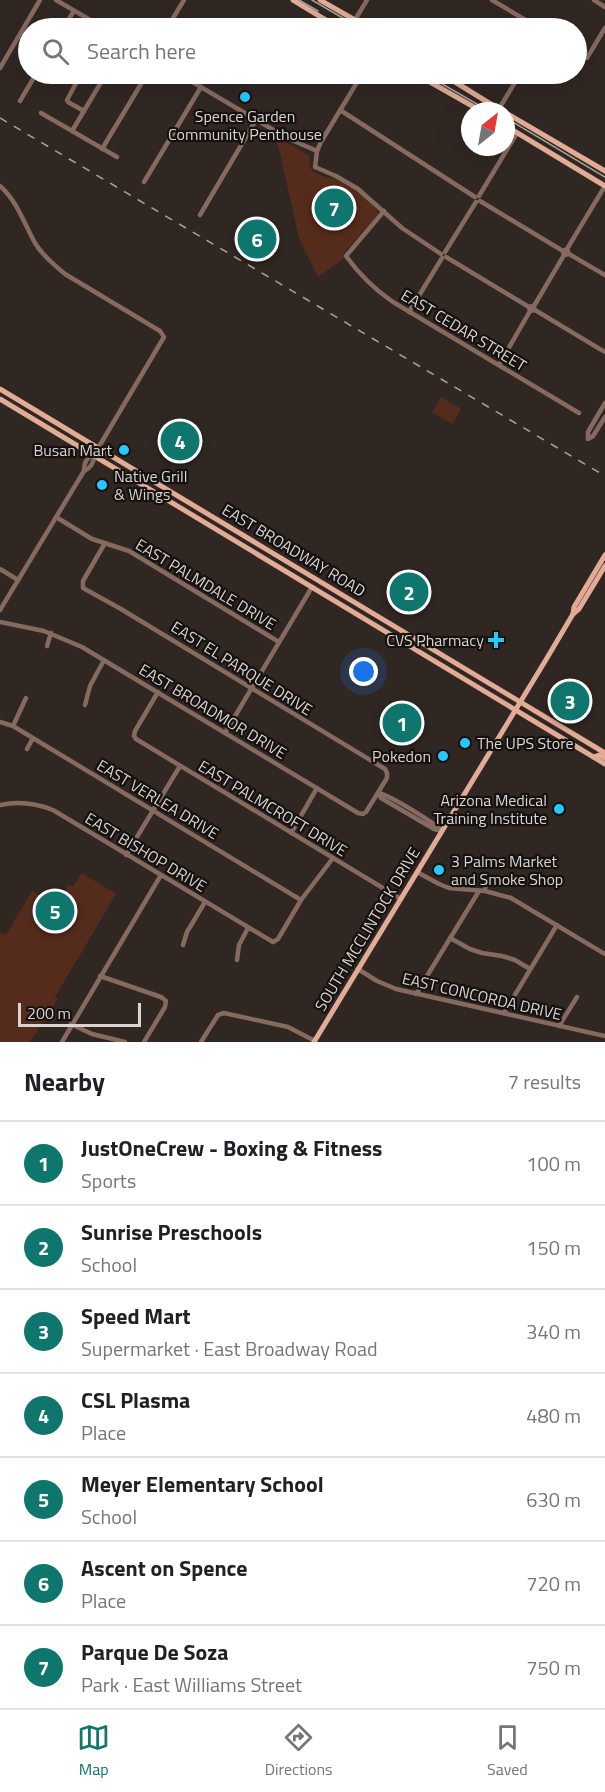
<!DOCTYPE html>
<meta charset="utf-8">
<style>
body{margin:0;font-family:"Titillium Web",sans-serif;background:#f2f2f2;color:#202124}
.compass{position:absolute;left:461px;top:102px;width:54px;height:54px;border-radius:50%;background:#fff;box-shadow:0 6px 24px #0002;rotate:31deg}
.scale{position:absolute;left:18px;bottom:15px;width:123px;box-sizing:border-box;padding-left:6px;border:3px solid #dad4d1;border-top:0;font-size:16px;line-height:21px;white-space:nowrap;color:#dad4d1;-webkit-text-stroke:4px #15110f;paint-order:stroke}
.you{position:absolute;left:364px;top:672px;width:21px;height:21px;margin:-15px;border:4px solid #fff;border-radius:50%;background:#1a73e8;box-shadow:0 0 0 9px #1a73e833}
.badge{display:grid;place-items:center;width:39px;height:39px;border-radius:50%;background:#0f766e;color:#fff;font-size:20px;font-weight:700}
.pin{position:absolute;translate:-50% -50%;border:3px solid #fff;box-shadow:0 2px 6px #0006}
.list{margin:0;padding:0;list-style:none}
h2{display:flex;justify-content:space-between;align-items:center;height:78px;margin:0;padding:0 24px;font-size:26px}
h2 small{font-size:20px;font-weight:400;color:#757577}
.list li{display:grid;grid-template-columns:39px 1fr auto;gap:18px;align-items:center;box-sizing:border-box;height:84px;padding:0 24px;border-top:2px solid #e0e0e0}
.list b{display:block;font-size:22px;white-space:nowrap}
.list p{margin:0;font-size:20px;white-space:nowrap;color:#757577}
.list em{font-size:20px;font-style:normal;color:#757577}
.icon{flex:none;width:33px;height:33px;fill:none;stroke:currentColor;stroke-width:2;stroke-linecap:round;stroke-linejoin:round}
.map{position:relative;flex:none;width:605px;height:1042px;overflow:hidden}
.search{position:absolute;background:#fff;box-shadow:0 6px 24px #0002;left:18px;right:18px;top:18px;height:66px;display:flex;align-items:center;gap:15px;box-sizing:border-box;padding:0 21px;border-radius:33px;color:#757577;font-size:22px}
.sheet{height:666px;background:#fff}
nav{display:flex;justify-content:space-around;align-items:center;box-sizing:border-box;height:84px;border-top:2px solid #e0e0e0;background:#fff;font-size:16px;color:#757577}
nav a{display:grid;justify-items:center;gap:3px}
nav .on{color:#0f766e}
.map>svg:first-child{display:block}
</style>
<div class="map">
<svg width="605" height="1042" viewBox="0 0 605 1042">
<rect width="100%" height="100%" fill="#302723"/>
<!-- green -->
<g fill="#552c1c">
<path d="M278,138L310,156C310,160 309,164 310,167C312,174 327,178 333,178C349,185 367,196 377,211V215L343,254V259L318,277L299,238L277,140Z"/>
<path d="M441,397L461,409L452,424L432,412Z"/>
<path d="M82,873L116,894L55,997L58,999L30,1042H0V932L6,935L32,891L56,905L69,884L73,887Z"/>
</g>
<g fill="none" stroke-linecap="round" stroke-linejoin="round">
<!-- minor -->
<g stroke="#856a60" stroke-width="4.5">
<path d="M56,0L104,28"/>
<path d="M492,0L539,28"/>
<path d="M594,0L605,7"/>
<path d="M63,28L74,11"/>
<path d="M167,28L184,0"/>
<path d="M350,28L367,0"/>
<path d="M576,52L587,58L605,28"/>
<path d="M0,68L40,0"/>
<path d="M81,74L67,100L68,102L84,111"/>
<path d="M179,74L287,138L317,151"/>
<path d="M362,74L321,142L317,151L315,167L336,176L358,189L402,228L441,254"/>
<path d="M20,101L36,74"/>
<path d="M499,109L520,74"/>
<path d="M340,110L475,197"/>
<path d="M41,113L117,157"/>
<path d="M72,131L106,74"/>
<path d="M102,149L147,74"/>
<path d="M144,182L201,87"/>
<path d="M0,186C17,201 24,223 35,243C42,255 54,265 65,274L160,331L164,337L94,455C94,463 91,468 84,471L0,610"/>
<path d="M479,196L517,133"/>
<path d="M480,201L563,251"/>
<path d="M384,211L346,256C359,274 374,289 393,302L579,413"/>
<path d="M200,215L256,120"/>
<path d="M567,249L605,186"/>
<path d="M445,252L476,202"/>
<path d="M569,254L564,255L563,251L567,249L569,254L605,275"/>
<path d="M446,257L529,307"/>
<path d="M534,306L564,255"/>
<path d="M535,310L530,311L529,307L533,306L535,310L605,352"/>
<path d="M409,312L442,258"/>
<path d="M499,365L530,311"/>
<path d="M605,403L588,432V439L593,436L605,417"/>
<path d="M84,471C84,463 86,458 94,455"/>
<path d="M56,517L92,539L129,551L279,642"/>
<path d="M0,569L18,580"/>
<path d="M0,622L44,631L82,647L358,813L363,814L366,812L387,778V773L385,769L121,609L83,588V581L105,543"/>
<path d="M47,646L51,633"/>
<path d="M158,692L135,731L134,736L136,739L401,899"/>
<path d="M85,705L90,686L104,660"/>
<path d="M0,722L13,726L301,900"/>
<path d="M13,726L26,698"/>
<path d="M225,733L312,587"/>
<path d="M27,749L33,738"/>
<path d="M378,793C388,794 435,823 442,831L434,829L381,798Z"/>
<path d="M0,805C19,801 35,803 53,810L273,942L278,939L301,900L333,858"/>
<path d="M291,833L317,788"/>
<path d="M126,855L180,766"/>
<path d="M417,872L439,884L449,888L485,891L511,898L605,954"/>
<path d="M485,891L486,878"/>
<path d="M450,938L470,949L482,953L502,956L515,960L530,969"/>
<path d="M183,945L187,932L205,902"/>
<path d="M237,960L239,945L248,928"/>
<path d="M358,969L377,981L396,989L605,1036"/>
<path d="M100,976L161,997L166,1001L165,1007L144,1042"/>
<path d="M416,994L479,891"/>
<path d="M504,1013L557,925"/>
<path d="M71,1024L92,1034L125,1042"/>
<path d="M559,1026L577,997"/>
<path d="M62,1042L161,875"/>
<path d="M201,1042L218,1015L224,1013L288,1027L315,1041"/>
</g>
<!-- major -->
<g stroke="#e2ab96" stroke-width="5">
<path d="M293,0L339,28"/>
<path d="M320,0L369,28"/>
<path d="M416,74L481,111"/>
<path d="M442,74L502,111"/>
<path d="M506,113L605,171"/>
<path d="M506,126L605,186"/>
<path d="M0,389L605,753"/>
<path d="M0,399L605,764"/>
<path d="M573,614L579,609L605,566"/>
<path d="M594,757L599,755L605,758"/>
<path d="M314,1042L547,658L573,614L574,607L605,555"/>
</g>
<!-- tram -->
<g stroke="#aaa3a0" stroke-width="1.5">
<path d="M299,0L318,11"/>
<path d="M312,0L360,28"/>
<path d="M425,74L489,111"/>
<path d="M506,118L605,177"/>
</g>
<!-- rail -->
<path stroke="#aaa3a0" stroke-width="1.5" stroke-dasharray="8 8" stroke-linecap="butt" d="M0,118L605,476"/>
</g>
<!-- markers -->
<g fill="#26c9fe" stroke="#15110f" stroke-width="2">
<circle cx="245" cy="97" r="6"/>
<circle cx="124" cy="450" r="6"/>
<circle cx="102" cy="485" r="6"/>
<path d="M493 631h6v6h6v6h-6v6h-6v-6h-6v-6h6z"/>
<circle cx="465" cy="743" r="6"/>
<circle cx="443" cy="756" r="6"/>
<circle cx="559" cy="809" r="6"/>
<circle cx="439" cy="870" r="6"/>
</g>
<g text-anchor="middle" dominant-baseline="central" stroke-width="4.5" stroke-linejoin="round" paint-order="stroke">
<!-- poi labels -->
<g font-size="16" fill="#dad4d1" stroke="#15110f" text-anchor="end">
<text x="245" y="116" text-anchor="middle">Spence Garden<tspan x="245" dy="18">Community Penthouse</tspan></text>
<text x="112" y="450">Busan Mart</text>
<text x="114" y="476" text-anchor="start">Native Grill<tspan x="114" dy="18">&amp; Wings</tspan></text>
<text x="484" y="640">CVS Pharmacy</text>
<text x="477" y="743" text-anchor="start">The UPS Store</text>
<text x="431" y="756">Pokedon</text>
<text x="547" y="800">Arizona Medical<tspan x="547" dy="18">Training Institute</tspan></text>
<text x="451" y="861" text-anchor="start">3 Palms Market<tspan x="451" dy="18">and Smoke Shop</tspan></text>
</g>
<!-- street labels -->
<g font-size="16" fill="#dad4d1" stroke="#15110f">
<text transform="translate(464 330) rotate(31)">EAST CEDAR STREET</text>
<text transform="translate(294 550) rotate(31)">EAST BROADWAY ROAD</text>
<text transform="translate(206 584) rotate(31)">EAST PALMDALE DRIVE</text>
<text transform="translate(242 668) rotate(32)">EAST EL PARQUE DRIVE</text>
<text transform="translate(213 711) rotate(31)">EAST BROADMOR DRIVE</text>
<text transform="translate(158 799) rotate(31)">EAST VERLEA DRIVE</text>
<text transform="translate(273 808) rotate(31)">EAST PALMCROFT DRIVE</text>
<text transform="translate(146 852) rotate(31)">EAST BISHOP DRIVE</text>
<text transform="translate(367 929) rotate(-59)">SOUTH MCCLINTOCK DRIVE</text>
<text transform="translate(482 996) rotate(13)">EAST CONCORDA DRIVE</text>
</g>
</g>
</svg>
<svg class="compass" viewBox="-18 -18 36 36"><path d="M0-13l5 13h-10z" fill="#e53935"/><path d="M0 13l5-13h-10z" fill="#757577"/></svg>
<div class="scale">200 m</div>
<div class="you"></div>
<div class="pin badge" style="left:402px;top:723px">1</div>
<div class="pin badge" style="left:409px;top:592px">2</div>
<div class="pin badge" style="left:570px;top:701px">3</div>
<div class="pin badge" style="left:180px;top:441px">4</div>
<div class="pin badge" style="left:55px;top:911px">5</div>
<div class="pin badge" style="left:257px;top:239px">6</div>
<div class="pin badge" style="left:334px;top:208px">7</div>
<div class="search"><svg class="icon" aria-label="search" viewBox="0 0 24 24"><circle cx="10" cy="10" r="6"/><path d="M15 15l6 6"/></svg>Search here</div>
</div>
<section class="sheet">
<h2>Nearby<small>7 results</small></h2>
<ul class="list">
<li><span class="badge">1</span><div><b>JustOneCrew - Boxing &amp; Fitness</b><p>Sports</p></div><em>100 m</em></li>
<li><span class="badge">2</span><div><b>Sunrise Preschools</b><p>School</p></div><em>150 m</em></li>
<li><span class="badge">3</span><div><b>Speed Mart</b><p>Supermarket · East Broadway Road</p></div><em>340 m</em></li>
<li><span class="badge">4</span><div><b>CSL Plasma</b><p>Place</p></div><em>480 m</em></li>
<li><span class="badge">5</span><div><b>Meyer Elementary School</b><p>School</p></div><em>630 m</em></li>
<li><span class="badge">6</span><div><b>Ascent on Spence</b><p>Place</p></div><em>720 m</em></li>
<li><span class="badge">7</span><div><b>Parque De Soza</b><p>Park · East Williams Street</p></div><em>750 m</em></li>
</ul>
</section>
<nav>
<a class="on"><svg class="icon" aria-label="map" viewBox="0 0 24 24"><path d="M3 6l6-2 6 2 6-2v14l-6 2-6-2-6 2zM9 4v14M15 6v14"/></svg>Map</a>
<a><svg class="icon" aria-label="directions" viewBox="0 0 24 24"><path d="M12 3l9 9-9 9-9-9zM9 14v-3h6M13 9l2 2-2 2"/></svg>Directions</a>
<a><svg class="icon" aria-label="saved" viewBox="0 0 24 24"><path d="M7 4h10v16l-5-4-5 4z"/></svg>Saved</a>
</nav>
